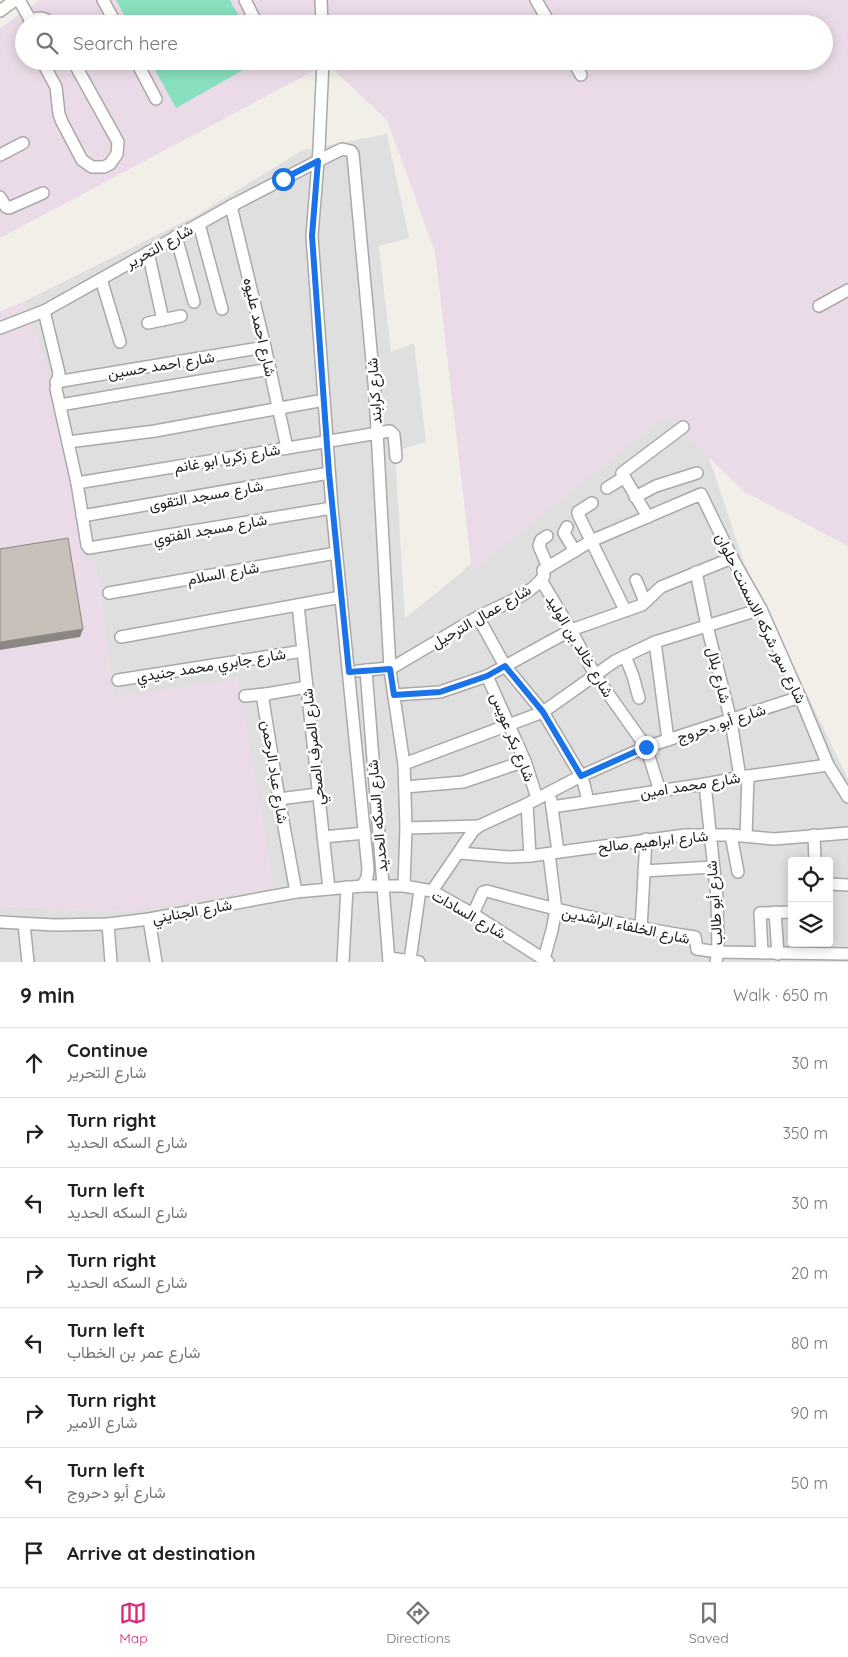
<!DOCTYPE html>
<meta charset="utf-8">
<style>
body{margin:0;font-family:Quicksand,Vazirmatn,sans-serif;background:#f2f2f2;color:#202124}
.controls{position:absolute;right:15px;bottom:15px;display:grid;overflow:hidden;border-radius:5px;box-shadow:0 2px 12px #0003}
.controls button{width:45px;height:45px;display:grid;place-items:center;padding:0;border:0;border-bottom:1px solid #e0e0e0;background:#fff;color:#202124;font:25px sans-serif}
.stop{position:absolute;width:15px;height:15px;margin:-11px;border:4px solid #1a73e8;border-radius:50%;background:#fff}
.stop.end{background:#1a73e8;border-color:#fff;box-shadow:0 1px 5px #0008}
.list{margin:0;padding:0;list-style:none}
h2{display:flex;justify-content:space-between;align-items:center;height:65px;margin:0;padding:0 20px;font-size:21px}
h2 small{font-size:16px;font-weight:400;color:#757577}
.list li{display:grid;grid-template-columns:32px 1fr auto;gap:15px;align-items:center;box-sizing:border-box;height:70px;padding:0 20px;border-top:1px solid #e0e0e0}
.list b{display:block;font-size:19px;white-space:nowrap}
.list p{margin:0;font-size:16px;white-space:nowrap;color:#757577}
.list em{font-size:16px;font-style:normal;color:#757577}
.icon{flex:none;width:28px;height:28px;fill:none;stroke:currentColor;stroke-width:2;stroke-linecap:round;stroke-linejoin:round}
.map{position:relative;flex:none;width:848px;height:962px;overflow:hidden}
.search{position:absolute;background:#fff;box-shadow:0 2px 12px #0003;left:15px;right:15px;top:15px;height:55px;display:flex;align-items:center;gap:12px;box-sizing:border-box;padding:0 18px;border-radius:28px;color:#757577;font-size:19px}
.sheet{height:625px;background:#fff}
nav{display:flex;justify-content:space-around;align-items:center;box-sizing:border-box;height:70px;border-top:1px solid #e0e0e0;background:#fff;font-size:14px;color:#757577}
nav a{display:grid;justify-items:center;gap:2px}
nav .on{color:#db2777}
.map>svg:first-child{display:block}
</style>
<div class="map">
<svg width="848" height="962" viewBox="0 0 848 962">
<rect width="100%" height="100%" fill="#f2efe9"/>
<!-- residential -->
<path fill="#e0dfdf" fill-rule="evenodd" d="M387,134L409,238L379,246L391,352L414,343L426,442L395,451L405,618L461,573L472,562L665,411L706,449L744,563L848,779V962H0V906L127,912L114,698L95,559L85,563L38,342L23,302L197,215L303,150ZM792,861H829V943H792Z"/>
<!-- industrial -->
<g fill="#ebdbe8" fill-rule="evenodd">
<path d="M40,0H848V546L743,491L666,415L472,571L435,252L387,120L327,64L0,238V28ZM24,24H824V61H24Z"/>
<path d="M23,302L38,342L70,442L85,562L95,559L114,697L238,679L274,887L127,912L0,906V311Z"/>
</g>
<!-- pitch -->
<g fill="#88e0be">
<path d="M116,0H230L243,24H129Z"/>
<path d="M150,61H259L176,108Z"/>
</g>
<g fill="none" stroke-linecap="round" stroke-linejoin="round">
<!-- minor casing -->
<g stroke="#a9a9a9" stroke-width="14">
<g id="minor">
<path d="M19,0L31,21"/>
<path d="M103,0L116,24"/>
<path d="M245,0L257,24"/>
<path d="M321,0L322,24"/>
<path d="M536,0L550,24"/>
<path d="M0,11L15,0"/>
<path d="M29,24C36,15 45,17 52,24"/>
<path d="M42,61L56,87L59,114L62,122L82,160L92,167H104L110,164L117,154L118,142L73,61"/>
<path d="M136,61L156,99"/>
<path d="M277,61L278,63"/>
<path d="M323,61L319,149L312,236L332,508L368,869L367,878L362,886"/>
<path d="M573,61L581,75"/>
<path d="M0,155L23,143"/>
<path d="M0,197L6,207L9,208L43,193"/>
<path d="M231,206L265,347L287,448"/>
<path d="M199,224L222,309"/>
<path d="M176,236L194,302"/>
<path d="M148,252L163,320"/>
<path d="M101,279L120,342"/>
<path d="M819,306L848,290"/>
<path d="M44,311L59,373L56,389L77,483L87,545L89,548L332,508"/>
<path d="M148,323L181,316"/>
<path d="M0,328L44,311L231,206L318,161L342,149L351,151L353,154L375,394L390,669"/>
<path d="M56,382L265,347"/>
<path d="M60,405L270,369"/>
<path d="M68,442L155,431L324,400"/>
<path d="M77,483L390,431L394,435L396,457"/>
<path d="M607,488L623,478"/>
<path d="M635,497L656,486L697,473"/>
<path d="M592,503L578,512V514L625,610"/>
<path d="M82,516L329,473"/>
<path d="M648,517L622,473L683,427"/>
<path d="M567,527L564,533L575,551"/>
<path d="M547,536L541,540L539,546L548,567"/>
<path d="M696,572L707,626L731,721L740,777"/>
<path d="M541,580L571,630L595,675L646,747L660,791"/>
<path d="M636,580L645,602"/>
<path d="M109,593L336,553"/>
<path d="M298,605L329,889"/>
<path d="M478,617L505,666L543,712L581,776L584,784L588,801"/>
<path d="M121,637L341,597"/>
<path d="M655,642L668,740"/>
<path d="M625,656L633,676L639,698"/>
<path d="M390,669C419,652 447,635 476,618C499,605 528,598 544,576L543,570L591,541L701,494L732,558L761,609L800,697L828,765L848,797"/>
<path d="M366,670L389,962"/>
<path d="M358,671L388,668L390,670L404,764L406,828L404,886"/>
<path d="M487,676L525,761L537,798"/>
<path d="M118,680L303,651"/>
<path d="M394,695L440,692L487,676L571,630L642,605L661,587L732,558"/>
<path d="M245,696L266,694"/>
<path d="M404,764L543,712L615,661L655,642L761,609"/>
<path d="M705,784L717,898L718,952L716,962"/>
<path d="M405,787L463,782L525,761"/>
<path d="M279,799L318,794"/>
<path d="M551,800L558,852"/>
<path d="M527,804L530,856"/>
<path d="M552,807L705,784L748,776L828,765"/>
<path d="M406,828L479,826"/>
<path d="M731,835L738,872"/>
<path d="M814,835L815,861"/>
<path d="M746,836L748,776"/>
<path d="M323,837L365,833"/>
<path d="M459,853L509,857L530,856L685,835H731L774,839L848,833"/>
<path d="M644,871L713,867"/>
<path d="M829,884L848,885"/>
<path d="M432,891L473,831L479,826L527,804L581,776L646,747L800,697"/>
<path d="M296,892L279,799L263,700L266,694L307,687"/>
<path d="M775,912L778,954"/>
<path d="M473,914L483,892L487,891C556,910 624,926 695,937L697,949L718,952L848,954"/>
<path d="M149,919L156,962"/>
<path d="M0,922L54,925L108,924L149,919L296,892L362,886H404L432,891L473,914L548,962"/>
<path d="M24,924L28,962"/>
<path d="M108,924L111,962"/>
<path d="M641,929L646,839"/>
<path d="M762,953L760,913L792,912"/>
<path d="M389,958L419,962"/>
<path d="M544,959L552,930L556,910L549,854"/>
<path d="M410,960L420,890"/>
<path d="M343,962L347,887"/>
</g>
</g>
<!-- minor -->
<use href="#minor" stroke="#fff" stroke-width="11"/>
</g>
<!-- shaded-wall -->
<path fill="#8b8681" d="M83,629L80,637L0,650V642Z"/>
<!-- building -->
<path fill="#c7bfb8" stroke="#8b8681" d="M68,538L83,629L0,642V549Z"/>
<g fill="none" stroke-linecap="round" stroke-linejoin="round">
<!-- route -->
<path stroke="#1a73e8" stroke-width="6" d="M283,179L318,161L312,236L329,473L349,672L390,669L394,695L440,692L487,676L505,666L543,712L581,776L646,747"/>
</g>
<g text-anchor="middle" dominant-baseline="central" stroke-width="5" stroke-linejoin="round" paint-order="stroke">
<!-- street labels -->
<g font-size="15" fill="#222" stroke="#fff">
<text transform="translate(159 246) rotate(-29)">شارع التحرير</text>
<text transform="translate(260 327) rotate(77)">شارع احمد عليوه</text>
<text transform="translate(161 365) rotate(-9)">شارع احمد حسين</text>
<text transform="translate(374 391) rotate(-94)">شارع كرابند</text>
<text transform="translate(227 458) rotate(-10)">شارع زكريا ابو غانم</text>
<text transform="translate(206 495) rotate(-10)">شارع مسجد التقوى</text>
<text transform="translate(210 529) rotate(-10)">شارع مسجد الفتوي</text>
<text transform="translate(223 573) rotate(-10)">شارع السلام</text>
<text transform="translate(481 616) rotate(-30)">شارع عمال الترحيل</text>
<text transform="translate(761 618) rotate(64)">شارع سور شركه الاسمنت حلوان</text>
<text transform="translate(580 646) rotate(59)">شارع خالد بن الوليد</text>
<text transform="translate(211 665) rotate(-9)">شارع جابري محمد جنيدي</text>
<text transform="translate(719 675) rotate(76)">شارع بلال</text>
<text transform="translate(721 723) rotate(-18)">شارع أبو دحروج</text>
<text transform="translate(513 737) rotate(68)">شارع بكر عويس</text>
<text transform="translate(313 747) rotate(-96)">شارع الصرف الصحي</text>
<text transform="translate(275 772) rotate(81)">شارع عباد الرحمن</text>
<text transform="translate(690 785) rotate(-9)">شارع محمد امين</text>
<text transform="translate(377 816) rotate(-95)">شارع السكه الحديد</text>
<text transform="translate(653 841) rotate(-6)">شارع ابراهيم صالح</text>
<text transform="translate(714 903) rotate(-94)">شارع أبو طالب</text>
<text transform="translate(192 911) rotate(-10)">شارع الجنايني</text>
<text transform="translate(469 914) rotate(30)">شارع السادات</text>
<text transform="translate(626 925) rotate(12)">شارع الخلفاء الراشدين</text>
</g>
</g>
</svg>
<div class="controls">
<button><svg class="icon" aria-label="locate" viewBox="0 0 24 24"><circle cx="12" cy="12" r="6"/><path d="M12 2v4M12 18v4M2 12h4M18 12h4"/></svg></button>
<button><svg class="icon" aria-label="layers" viewBox="0 0 24 24"><path d="M12 4l9 5-9 5-9-5zM3 14l9 5 9-5"/></svg></button>
</div>
<div class="stop" style="left:283px;top:179px"></div>
<div class="stop end" style="left:646px;top:747px"></div>
<div class="search"><svg class="icon" aria-label="search" viewBox="0 0 24 24"><circle cx="10" cy="10" r="6"/><path d="M15 15l6 6"/></svg>Search here</div>
</div>
<section class="sheet">
<h2>9 min<small>Walk · 650 m</small></h2>
<ul class="list">
<li><svg class="icon" aria-label="ahead" viewBox="0 0 24 24"><path d="M12 20V5M6 11l6-6 6 6"/></svg><div><b>Continue</b><p>شارع التحرير</p></div><em>30 m</em></li>
<li><svg class="icon" aria-label="right" viewBox="0 0 24 24"><path d="M7 20v-9h11M14 6l5 5-5 5"/></svg><div><b>Turn right</b><p>شارع السكه الحديد</p></div><em>350 m</em></li>
<li><svg class="icon" aria-label="left" viewBox="0 0 24 24"><path d="M17 20v-9H6M10 6l-5 5 5 5"/></svg><div><b>Turn left</b><p>شارع السكه الحديد</p></div><em>30 m</em></li>
<li><svg class="icon" aria-label="right" viewBox="0 0 24 24"><path d="M7 20v-9h11M14 6l5 5-5 5"/></svg><div><b>Turn right</b><p>شارع السكه الحديد</p></div><em>20 m</em></li>
<li><svg class="icon" aria-label="left" viewBox="0 0 24 24"><path d="M17 20v-9H6M10 6l-5 5 5 5"/></svg><div><b>Turn left</b><p>شارع عمر بن الخطاب</p></div><em>80 m</em></li>
<li><svg class="icon" aria-label="right" viewBox="0 0 24 24"><path d="M7 20v-9h11M14 6l5 5-5 5"/></svg><div><b>Turn right</b><p>شارع الامير</p></div><em>90 m</em></li>
<li><svg class="icon" aria-label="left" viewBox="0 0 24 24"><path d="M17 20v-9H6M10 6l-5 5 5 5"/></svg><div><b>Turn left</b><p>شارع أبو دحروج</p></div><em>50 m</em></li>
<li><svg class="icon" aria-label="arrive" viewBox="0 0 24 24"><path d="M6 21V4h12l-3 4 3 4H6"/></svg><div><b>Arrive at destination</b></div></li>
</ul>
</section>
<nav>
<a class="on"><svg class="icon" aria-label="map" viewBox="0 0 24 24"><path d="M3 6l6-2 6 2 6-2v14l-6 2-6-2-6 2zM9 4v14M15 6v14"/></svg>Map</a>
<a><svg class="icon" aria-label="directions" viewBox="0 0 24 24"><path d="M12 3l9 9-9 9-9-9zM9 14v-3h6M13 9l2 2-2 2"/></svg>Directions</a>
<a><svg class="icon" aria-label="saved" viewBox="0 0 24 24"><path d="M7 4h10v16l-5-4-5 4z"/></svg>Saved</a>
</nav>
